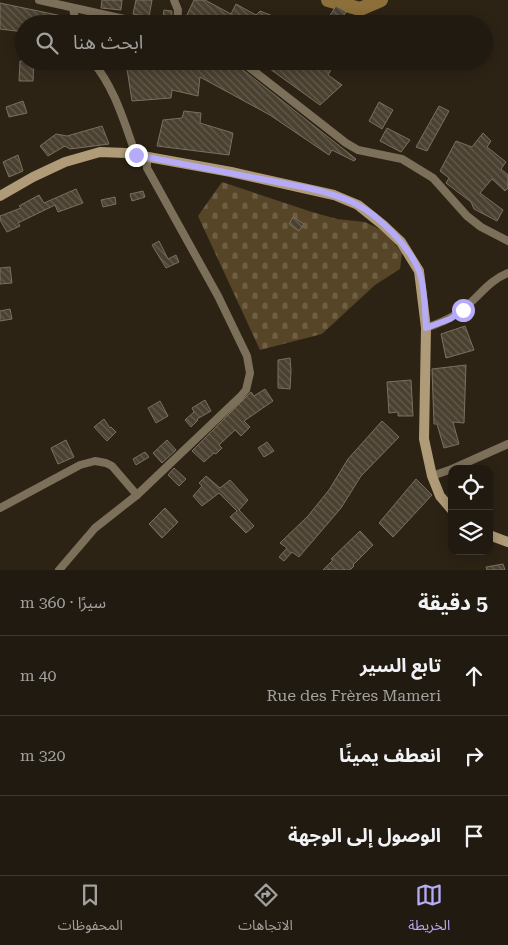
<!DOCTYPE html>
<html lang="ar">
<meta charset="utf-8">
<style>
body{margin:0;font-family:"Roboto Serif","Noto Sans Arabic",serif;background:#292319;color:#f1f3f6;direction:rtl}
.controls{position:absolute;right:15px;bottom:15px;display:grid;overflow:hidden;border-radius:10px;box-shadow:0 2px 12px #0003}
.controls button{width:45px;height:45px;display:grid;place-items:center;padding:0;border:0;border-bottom:1px solid #3e3830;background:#211a10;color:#f1f3f6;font:25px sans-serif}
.stop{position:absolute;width:15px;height:15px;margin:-11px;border:4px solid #b6abf8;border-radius:50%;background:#fff}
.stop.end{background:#b6abf8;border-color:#fff;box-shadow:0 1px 5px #0008}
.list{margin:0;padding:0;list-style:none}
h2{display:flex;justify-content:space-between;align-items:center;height:65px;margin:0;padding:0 20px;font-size:21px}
h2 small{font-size:16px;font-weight:400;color:#a2a19f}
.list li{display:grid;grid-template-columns:32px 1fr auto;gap:15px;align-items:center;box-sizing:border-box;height:80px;padding:0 20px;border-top:1px solid #3e3830}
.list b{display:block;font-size:19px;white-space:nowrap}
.list p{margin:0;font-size:16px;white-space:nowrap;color:#a2a19f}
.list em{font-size:16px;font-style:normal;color:#a2a19f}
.icon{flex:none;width:28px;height:28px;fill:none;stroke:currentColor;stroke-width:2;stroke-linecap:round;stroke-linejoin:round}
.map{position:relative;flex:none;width:508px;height:570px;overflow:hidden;direction:ltr}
.search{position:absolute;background:#211a10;box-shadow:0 2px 12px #0003;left:15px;right:15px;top:15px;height:55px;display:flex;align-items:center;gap:12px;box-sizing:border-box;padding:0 18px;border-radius:28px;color:#a2a19f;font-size:19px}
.sheet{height:305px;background:#211a10}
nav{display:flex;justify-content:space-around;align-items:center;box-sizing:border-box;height:70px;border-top:1px solid #3e3830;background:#211a10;font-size:14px;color:#a2a19f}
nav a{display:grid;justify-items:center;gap:2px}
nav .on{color:#b6abf8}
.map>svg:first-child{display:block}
</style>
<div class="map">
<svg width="508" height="570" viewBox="0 0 508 570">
<defs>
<pattern id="cemetery-stones" width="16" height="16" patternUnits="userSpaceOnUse" patternTransform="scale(1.25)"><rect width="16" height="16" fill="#564527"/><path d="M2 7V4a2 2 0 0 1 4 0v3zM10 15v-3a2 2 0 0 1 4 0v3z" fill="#6e5f45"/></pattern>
<pattern id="building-back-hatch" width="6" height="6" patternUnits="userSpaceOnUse" patternTransform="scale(1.25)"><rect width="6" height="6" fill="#4a4131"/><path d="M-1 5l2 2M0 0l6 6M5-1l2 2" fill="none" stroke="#645c4e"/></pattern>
</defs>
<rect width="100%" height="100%" fill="#2c2315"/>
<!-- cemetery -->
<path fill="url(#cemetery-stones)" d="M222,182L312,212L337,219L365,222L386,232L402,253L400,269L375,285L322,334L260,350L198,216Z"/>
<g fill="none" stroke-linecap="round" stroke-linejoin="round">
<!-- river -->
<path stroke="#8d6f3a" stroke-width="14" d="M328,0L360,9L381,0"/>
</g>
<!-- building -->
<g fill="url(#building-back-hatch)" stroke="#7a705f">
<path d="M102,0H122L121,10L101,8Z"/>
<path d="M136,0H152L149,17L133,14Z"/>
<path d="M194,0H205L231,14L236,4L256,15L260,11L278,18L285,24H192L184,21Z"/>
<path d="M0,3L67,17L69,24H24V32L0,29Z"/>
<path d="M336,6L346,12L339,23L329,17Z"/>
<path d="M164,10L172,11L171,24L162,23Z"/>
<path d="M20,61H34L33,81H19Z"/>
<path d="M63,61H86L87,65L65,68Z"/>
<path d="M123,61H229L238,66L356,159L354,161L332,150L329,155L270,115L200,77L198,96L172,90L171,98L132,101L127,69Z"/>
<path d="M259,61H330L334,64L328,75L342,85L320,105Z"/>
<path d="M23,101L27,113L9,117L6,107Z"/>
<path d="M379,102L393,110L382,129L369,121Z"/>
<path d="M439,106L449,111L427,151L416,147Z"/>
<path d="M184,111L201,113L200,123L233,133L229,155L157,146L163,120L182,118Z"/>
<path d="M102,126L109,144L70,149L65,146L48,156L40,146L56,134L67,136Z"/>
<path d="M387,128L410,140L401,152L380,141Z"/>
<path d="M483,133L491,141L487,147L506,162L501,169L508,175V188L505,191L492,179L480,193L503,210L497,221L474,209L471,202L446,183L449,178L440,171L456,141L472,147Z"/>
<path d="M18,155L23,171L9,177L3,162Z"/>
<path d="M76,189L83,203L58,212L55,205L18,223L20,226L7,232L0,220V216L21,208L19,206L39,195L44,203Z"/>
<path d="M143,191L145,197L132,201L130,194Z"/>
<path d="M115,197L116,204L103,207L101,200Z"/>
<path d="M293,217L304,224L299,231L289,224Z"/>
<path d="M159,241L168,259L176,255L179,262L166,268L152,245Z"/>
<path d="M10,267L12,283L0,284V268Z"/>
<path d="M10,309L12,319L0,321V311Z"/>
<path d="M465,326L474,350L446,358L441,334Z"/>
<path d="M290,358L291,371L290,389L278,388V360Z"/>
<path d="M466,365L464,423L453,422L459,444L444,448L437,424H434L432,369Z"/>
<path d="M411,380L413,416H398V412L389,413L387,382Z"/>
<path d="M265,389L273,401L244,421L250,427L241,436L235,430L219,445L222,448L216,454L214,453L204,462L192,451L251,392L254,396Z"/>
<path d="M205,400L211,411L197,419L198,420L191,427L185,420L194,412L192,408Z"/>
<path d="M160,401L168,416L156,423L148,408Z"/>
<path d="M104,419L110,428L111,427L116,432L107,441L94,427Z"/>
<path d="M382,421L399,437L361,476L341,508L299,557L292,552L284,561L279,557L287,548L280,543L308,516L329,490L348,459Z"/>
<path d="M66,440L74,457L58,464L51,448Z"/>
<path d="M167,440L176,450L162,463L153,453Z"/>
<path d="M267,442L274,451L264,457L258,448Z"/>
<path d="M145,452L149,457L136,465L133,459Z"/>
<path d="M174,468L186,479L179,486L168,475Z"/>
<path d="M206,476L220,488L230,480L248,500L239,510L254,526L246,533L230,517L237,511L219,493L202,506L193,496L202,486L199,483Z"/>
<path d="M416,479L432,495L393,537L379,523Z"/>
<path d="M165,508L178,522L162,538L149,524Z"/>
<path d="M360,531L373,545L353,565L354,566L350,570H323L333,560L331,559Z"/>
<path d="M503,564L505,570H487L486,567Z"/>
</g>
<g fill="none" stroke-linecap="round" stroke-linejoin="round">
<!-- street -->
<g stroke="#7d705a" stroke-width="8">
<path d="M39,0L147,24"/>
<path d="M174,0L178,10L177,24"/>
<path d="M73,8L76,24"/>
<path d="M92,61C115,88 124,122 136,155"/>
<path d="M241,61L346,143L358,150L402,159L433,178L467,216L481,227L508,241"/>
<path d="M426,328C439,323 451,319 462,310C478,298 489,280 508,273"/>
<path d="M452,469L508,444"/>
<path d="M432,476L452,469"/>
<path d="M0,508L80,465L95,461L106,463L112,466L137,495"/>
<path d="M59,570L95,528L137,495L240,397L246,390L250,373L247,356L218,296L147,168V157"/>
</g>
<!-- secondary -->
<g stroke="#b09b78" stroke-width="10">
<path d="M0,196L33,177L65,162L100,152L126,153L231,172L334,195L358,205L383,225L401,242L419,271L426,328L424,439L432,476L440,496L452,510"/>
<path d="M489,535L508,542"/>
</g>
</g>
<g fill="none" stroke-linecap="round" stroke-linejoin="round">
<!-- route -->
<path stroke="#b6abf8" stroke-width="6" d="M136,155L308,188C325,192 341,196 356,204C378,215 410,247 419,271C425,287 425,311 426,328L450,319L463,310"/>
</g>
</svg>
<div class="controls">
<button><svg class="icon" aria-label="locate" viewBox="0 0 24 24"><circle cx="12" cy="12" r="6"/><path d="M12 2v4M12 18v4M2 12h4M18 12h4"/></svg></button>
<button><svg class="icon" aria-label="layers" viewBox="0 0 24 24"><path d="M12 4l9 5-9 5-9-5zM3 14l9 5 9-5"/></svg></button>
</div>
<div class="stop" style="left:463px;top:310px"></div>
<div class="stop end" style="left:136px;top:155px"></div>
<div class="search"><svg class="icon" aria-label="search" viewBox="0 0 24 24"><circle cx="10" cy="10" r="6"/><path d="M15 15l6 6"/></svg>ابحث هنا</div>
</div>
<section class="sheet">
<h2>5 دقيقة<small>سيرًا · 360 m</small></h2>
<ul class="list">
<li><svg class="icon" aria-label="ahead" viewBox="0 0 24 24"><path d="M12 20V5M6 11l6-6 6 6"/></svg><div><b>تابع السير</b><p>Rue des Frères Mameri</p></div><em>40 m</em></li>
<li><svg class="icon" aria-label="right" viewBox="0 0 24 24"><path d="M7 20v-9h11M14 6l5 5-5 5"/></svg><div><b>انعطف يمينًا</b></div><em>320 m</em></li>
<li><svg class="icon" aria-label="arrive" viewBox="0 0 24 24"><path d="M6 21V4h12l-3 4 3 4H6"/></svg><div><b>الوصول إلى الوجهة</b></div></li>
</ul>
</section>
<nav>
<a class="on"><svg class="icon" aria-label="map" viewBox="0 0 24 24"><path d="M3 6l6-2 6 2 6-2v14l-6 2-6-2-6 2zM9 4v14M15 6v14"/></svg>الخريطة</a>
<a><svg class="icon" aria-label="directions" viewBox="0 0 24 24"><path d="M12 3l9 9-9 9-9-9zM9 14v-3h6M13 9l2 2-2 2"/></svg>الاتجاهات</a>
<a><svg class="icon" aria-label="saved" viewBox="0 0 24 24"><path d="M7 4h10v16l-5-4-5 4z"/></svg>المحفوظات</a>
</nav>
